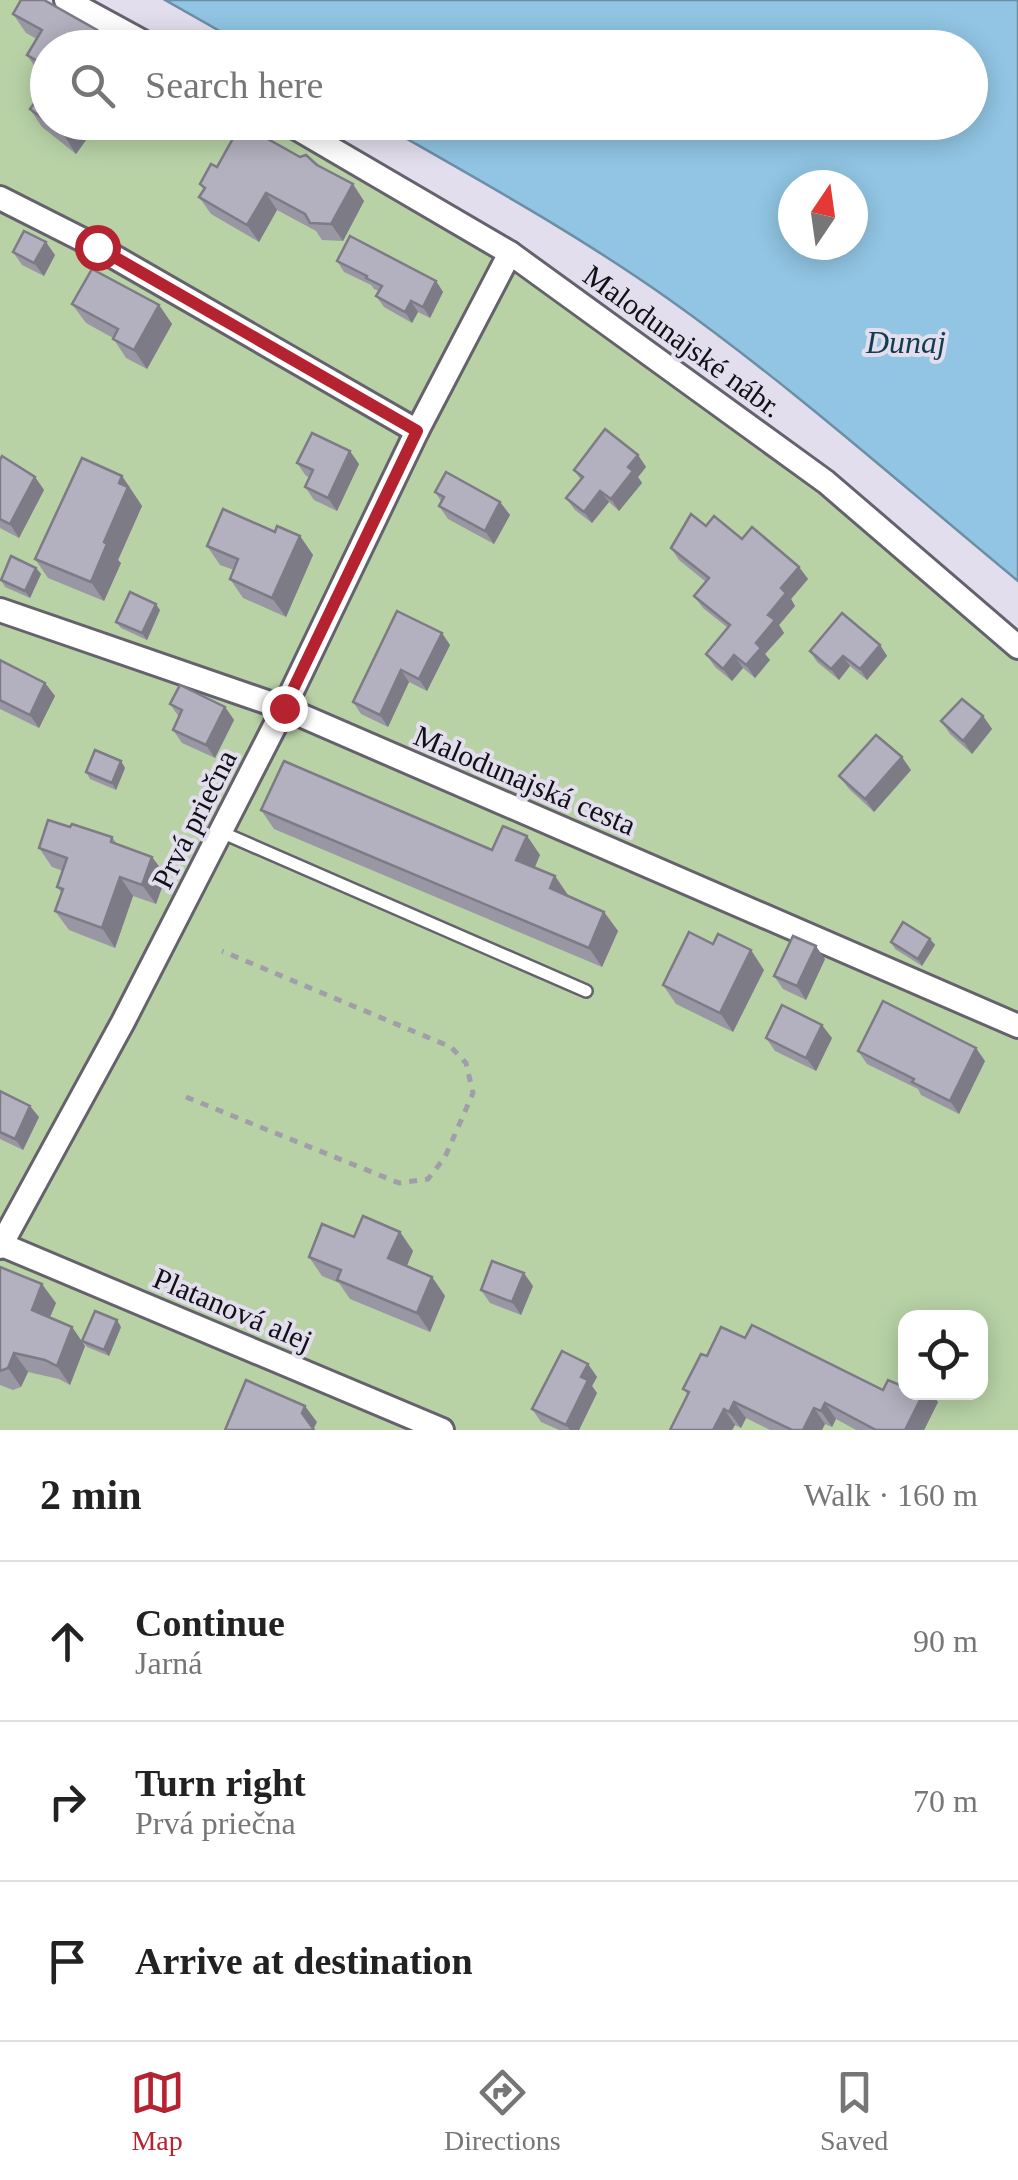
<!DOCTYPE html>
<meta charset="utf-8">
<style>
body{margin:0;font-family:Georgia,serif;background:#f6f6f6;color:#222}
.controls{position:absolute;right:30px;bottom:30px;display:grid;overflow:hidden;border-radius:20px;box-shadow:0 5px 25px #0003}
.controls button{width:90px;height:90px;display:grid;place-items:center;padding:0;border:0;border-bottom:2px solid #e0e0e0;background:#fff;color:#222;font:50px sans-serif}
.compass{position:absolute;left:778px;top:170px;width:90px;height:90px;border-radius:50%;background:#fff;box-shadow:0 5px 25px #0003;rotate:13deg}
.stop{position:absolute;width:30px;height:30px;margin:-22px;border:8px solid #b52331;border-radius:50%;background:#fff}
.stop.end{background:#b52331;border-color:#fff;box-shadow:0 2px 10px #0008}
.list{margin:0;padding:0;list-style:none}
h2{display:flex;justify-content:space-between;align-items:center;height:130px;margin:0;padding:0 40px;font-size:42px}
h2 small{font-size:32px;font-weight:400;color:#767676}
.list li{display:grid;grid-template-columns:65px 1fr auto;gap:30px;align-items:center;box-sizing:border-box;height:160px;padding:0 40px;border-top:2px solid #e0e0e0}
.list b{display:block;font-size:38px;white-space:nowrap}
.list p{margin:0;font-size:32px;white-space:nowrap;color:#767676}
.list em{font-size:32px;font-style:normal;color:#767676}
.icon{flex:none;width:55px;height:55px;fill:none;stroke:currentColor;stroke-width:2;stroke-linecap:round;stroke-linejoin:round}
.map{position:relative;flex:none;width:1018px;height:1430px;overflow:hidden}
.search{position:absolute;background:#fff;box-shadow:0 5px 25px #0003;left:30px;right:30px;top:30px;height:110px;display:flex;align-items:center;gap:25px;box-sizing:border-box;padding:0 35px;border-radius:55px;color:#767676;font-size:38px}
.sheet{height:610px;background:#fff}
nav{display:flex;justify-content:space-around;align-items:center;box-sizing:border-box;height:140px;border-top:2px solid #e0e0e0;background:#fff;font-size:28px;color:#767676}
nav a{display:grid;justify-items:center;gap:5px}
nav .on{color:#b52331}
.map>svg:first-child{display:block}
</style>
<div class="map">
<svg width="1018" height="1430" viewBox="0 0 1018 1430">
<rect width="100%" height="100%" fill="#e2deed"/>
<!-- green -->
<path fill="#b8d2a6" fill-rule="evenodd" d="M0,0H39L124,47L48,48V122L260,123L400,200L506,262L756,440L1018,660V1430H0ZM906,1318H980V1392H906Z"/>
<!-- water -->
<path fill="#91c5e3" stroke="#6b8fa5" stroke-width="2.5" fill-rule="evenodd" d="M165,0H1018V581C903,486 791,386 670,300C577,234 477,179 379,123L970,122V48L248,47ZM793,185H853V245H793Z"/>
<g fill="none" stroke-linecap="round" stroke-linejoin="round">
<!-- lane casing -->
<g stroke="#65626e" stroke-width="16">
<path id="lane" d="M221,832L586,991"/>
</g>
<!-- street casing -->
<g stroke="#65626e" stroke-width="28">
<g id="street">
<path d="M66,0L154,48"/>
<path d="M286,122L510,253L826,482L1018,647"/>
<path d="M0,198L97,247L417,431"/>
<path d="M0,610L284,708L1018,1026"/>
<path d="M0,1244L442,1430"/>
<path d="M0,1247L123,1022L284,708L417,431L510,253"/>
</g>
</g>
<!-- path -->
<path stroke="#a19eaa" stroke-width="5" stroke-dasharray="8 8" stroke-linecap="butt" d="M186,1097L399,1183L428,1179L445,1157L473,1093L466,1063L451,1047L222,951"/>
<!-- lane -->
<use href="#lane" stroke="#fff" stroke-width="11"/>
<!-- street -->
<use href="#street" stroke="#fff" stroke-width="22"/>
</g>
<!-- wall -->
<g fill="#9a97a4">
<path d="M13,14L97,30L109,48H48V78L40,74L27,55L37,39L26,33Z"/>
<path d="M30,109L48,122H99L76,154L42,127Z"/>
<path d="M112,122H131L126,131Z"/>
<path d="M300,157L317,165L364,201L343,241L322,240L316,231L277,210L259,242L211,214L199,197L204,190L200,184L217,167Z"/>
<path d="M13,252L55,255L44,276L22,265Z"/>
<path d="M337,261L436,281L443,292L430,318L418,312L412,323L384,307L376,296L379,291L374,289L371,285L344,272Z"/>
<path d="M72,304L159,305L172,324L147,369L126,358L113,338L86,323Z"/>
<path d="M638,455L646,467L638,477L642,483L619,511L609,502L592,523L575,510L566,498L581,480L574,470Z"/>
<path d="M0,460L35,477L44,490L19,538L0,528Z"/>
<path d="M297,463L359,464L337,511L314,500L305,487L309,477L306,476Z"/>
<path d="M122,476L142,506L118,560L121,563L104,601L48,578L35,559Z"/>
<path d="M435,492L500,502L510,515L494,544L448,519L439,506L441,501Z"/>
<path d="M706,526L742,539L799,567L808,579L791,599L795,606L779,625L784,633L765,654L770,660L755,678L743,668L732,681L715,667L706,654L728,628L703,608L694,596L706,582L679,560L671,548Z"/>
<path d="M275,532L300,536L313,555L286,617L243,598L230,579L234,570L220,565L207,546Z"/>
<path d="M36,568L41,574L30,598L5,587L1,580Z"/>
<path d="M160,610L147,640L121,628L116,622Z"/>
<path d="M397,611L450,645L427,691L409,682L388,727L361,714L353,702Z"/>
<path d="M880,645L887,656L867,680L850,666L839,680L817,662L810,651Z"/>
<path d="M0,660L45,683L55,696L39,728L0,709Z"/>
<path d="M170,704L225,707L234,720L215,758L182,743L173,730L179,717Z"/>
<path d="M983,716L992,729L972,754L950,734L941,721Z"/>
<path d="M121,761L125,768L116,790L90,779L86,772Z"/>
<path d="M911,770L874,812L849,789L839,776Z"/>
<path d="M261,810L492,850L527,836L540,855L534,867L555,876L568,896L604,912L618,931L602,967L274,829Z"/>
<path d="M70,827L112,837L117,844L152,857L166,876L156,904L133,896L115,948L69,930L55,911L62,893L57,887L63,871L52,867L39,848Z"/>
<path d="M930,939L935,945L922,966L895,949L891,942Z"/>
<path d="M825,959L806,1000L783,989L774,976Z"/>
<path d="M764,970L733,1032L676,1004L663,985Z"/>
<path d="M766,1038H832L816,1071L775,1051Z"/>
<path d="M858,1051L985,1061L959,1114L921,1095L918,1089L867,1064Z"/>
<path d="M0,1091L39,1117L23,1150L0,1139Z"/>
<path d="M400,1232L413,1251L407,1266L432,1277L445,1296L430,1332L350,1299L339,1283L322,1276L309,1257Z"/>
<path d="M0,1267L56,1303L50,1317L72,1327L85,1346L70,1385L59,1379L28,1372L21,1387L13,1390L0,1385Z"/>
<path d="M533,1286L521,1315L490,1303L481,1290Z"/>
<path d="M121,1327L109,1356L87,1347L82,1341Z"/>
<path d="M745,1338L883,1390L938,1402L924,1430H856L836,1419L832,1427L825,1424L822,1430H770L746,1418L741,1428L735,1425L732,1430H670L688,1395L683,1389L707,1356Z"/>
<path d="M588,1364L597,1377L592,1386L597,1393L579,1430H559L541,1422L532,1409Z"/>
</g>
<!-- shaded-wall -->
<g fill="#7d7b86">
<path d="M97,30L109,48H95V33Z"/>
<path d="M73,122H99L76,154L64,135Z"/>
<path d="M121,122H131L126,131Z"/>
<path d="M353,184L364,201L343,241L331,224Z"/>
<path d="M266,193L277,210L259,242L247,225Z"/>
<path d="M46,242L55,255L44,276L34,263Z"/>
<path d="M436,281L443,292L430,318L423,307Z"/>
<path d="M411,301L418,312L412,323L405,312Z"/>
<path d="M159,305L172,324L147,369L134,350Z"/>
<path d="M350,451L359,464L337,511L328,498Z"/>
<path d="M638,455L646,467L638,477L642,483L619,511L611,499L628,467Z"/>
<path d="M122,476L142,506L118,560L121,563L104,601L91,582L104,542Z"/>
<path d="M35,477L44,490L19,538L10,524Z"/>
<path d="M600,491L609,502L592,523L584,512Z"/>
<path d="M500,502L510,515L494,544L485,531Z"/>
<path d="M300,536L313,555L286,617L272,598Z"/>
<path d="M799,567L808,579L791,599L795,606L779,625L784,633L765,654L770,660L755,678L746,665L781,588Z"/>
<path d="M36,568L41,574L30,598L25,591Z"/>
<path d="M156,604L160,610L147,640L142,633Z"/>
<path d="M442,633L450,645L427,691L419,679Z"/>
<path d="M880,645L887,656L867,680L860,669Z"/>
<path d="M734,655L743,668L732,681L723,669Z"/>
<path d="M843,656L850,666L839,680L831,669Z"/>
<path d="M401,670L409,682L388,727L380,715Z"/>
<path d="M45,683L55,696L39,728L30,715Z"/>
<path d="M225,707L234,720L215,758L206,745Z"/>
<path d="M983,716L992,729L972,754L963,741Z"/>
<path d="M902,757L911,770L874,812L865,799Z"/>
<path d="M121,761L125,768L116,790L112,783Z"/>
<path d="M527,836L540,855L530,879L516,860Z"/>
<path d="M152,857L166,876L156,904L142,885Z"/>
<path d="M555,876L568,895L563,907L550,888Z"/>
<path d="M120,877L133,896L115,948L102,928Z"/>
<path d="M604,912L618,931L602,967L589,948Z"/>
<path d="M930,939L935,945L922,966L918,959Z"/>
<path d="M816,946L825,959L806,1000L797,986Z"/>
<path d="M751,950L764,970L733,1032L720,1013Z"/>
<path d="M822,1025L832,1038L816,1071L806,1058Z"/>
<path d="M976,1048L985,1061L959,1114L950,1101Z"/>
<path d="M30,1106L39,1117L23,1150L15,1139Z"/>
<path d="M400,1232L413,1251L402,1277L388,1258Z"/>
<path d="M524,1273L533,1286L521,1315L512,1302Z"/>
<path d="M432,1277L445,1296L430,1332L417,1313Z"/>
<path d="M42,1284L56,1303L45,1329L32,1310Z"/>
<path d="M117,1320L121,1327L109,1356L104,1350Z"/>
<path d="M72,1327L85,1346L70,1385L57,1366Z"/>
<path d="M14,1353L28,1372L21,1387L8,1368Z"/>
<path d="M588,1364L597,1377L592,1386L597,1393L579,1430H570L566,1425L581,1377Z"/>
<path d="M924,1392H931L938,1402L924,1430H905Z"/>
<path d="M734,1402L746,1418L741,1428L729,1412Z"/>
<path d="M825,1403L836,1419L832,1427L821,1411Z"/>
<path d="M305,1406L317,1422L313,1430L302,1413Z"/>
<path d="M814,1408L825,1424L822,1430H803Z"/>
<path d="M724,1409L735,1425L732,1430H713Z"/>
</g>
<!-- building -->
<g fill="#b3b0bf" stroke="#7d7b86" stroke-width="2.5">
<path d="M21,0H44L97,30L95,33L101,37L95,48H48V67L27,55L42,30L13,14Z"/>
<path d="M48,85V122H73L64,135L30,109Z"/>
<path d="M241,124L300,157L306,155L317,165L353,184L331,224L310,223L305,214L266,193L247,225L199,197L205,188L200,184L211,164L217,167Z"/>
<path d="M24,231L46,242L34,263L13,252Z"/>
<path d="M350,236L436,281L423,307L411,301L405,312L376,296L382,286L366,278L367,276L337,261Z"/>
<path d="M92,269L159,305L134,350L113,339L118,329L72,304Z"/>
<path d="M605,429L638,455L628,467L633,471L611,499L600,491L584,512L566,498L583,477L574,470Z"/>
<path d="M312,433L350,451L328,498L305,487L313,470L297,463Z"/>
<path d="M2,456L35,477L10,524L0,519V460Z"/>
<path d="M82,458L122,476L119,483L128,487L104,542L107,544L91,582L35,559Z"/>
<path d="M446,472L500,502L485,531L439,506L444,497L435,492Z"/>
<path d="M223,509L275,532L277,526L300,536L272,598L230,579L238,559L207,546Z"/>
<path d="M691,514L706,526L714,516L742,539L752,527L799,567L781,588L786,593L768,615L775,620L756,643L761,648L746,665L734,655L723,669L706,654L730,625L694,596L709,578L671,548Z"/>
<path d="M11,556L36,568L25,591L1,580Z"/>
<path d="M130,592L156,604L142,633L116,622Z"/>
<path d="M397,611L442,633L419,679L401,670L380,715L353,702Z"/>
<path d="M842,613L880,645L860,669L843,656L831,669L810,651Z"/>
<path d="M0,660L45,683L30,715L0,700Z"/>
<path d="M180,685L225,707L206,745L173,730L182,710L170,704Z"/>
<path d="M962,699L983,716L963,741L941,721Z"/>
<path d="M876,735L902,757L865,799L839,776Z"/>
<path d="M95,750L121,761L112,783L86,772Z"/>
<path d="M284,761L492,850L503,826L527,836L516,860L555,876L550,888L604,912L589,948L261,810Z"/>
<path d="M48,820L70,827L72,824L112,837L111,842L152,857L142,885L120,877L102,928L55,911L63,889L57,887L67,858L39,848Z"/>
<path d="M903,922L930,939L918,959L891,942Z"/>
<path d="M689,932L713,944L718,934L751,950L720,1013L663,985Z"/>
<path d="M793,936L816,946L797,986L774,976Z"/>
<path d="M883,1001L976,1048L950,1101L912,1082L914,1079L858,1051Z"/>
<path d="M782,1005L822,1025L806,1058L766,1038Z"/>
<path d="M0,1091L30,1106L15,1139L0,1132Z"/>
<path d="M363,1216L400,1232L388,1258L432,1277L417,1313L337,1280L341,1270L309,1257L322,1224L354,1237Z"/>
<path d="M492,1261L524,1273L512,1302L481,1290Z"/>
<path d="M0,1267L42,1284L32,1310L72,1327L57,1366L45,1360L14,1353L8,1368L0,1371Z"/>
<path d="M95,1311L117,1320L104,1350L82,1341Z"/>
<path d="M752,1325L883,1390L888,1380L902,1386L906,1379V1392H924L905,1430H876L825,1403L821,1411L814,1408L803,1430H792L734,1402L729,1412L724,1409L713,1430H670L689,1392L683,1389L701,1354L707,1356L721,1327L745,1338Z"/>
<path d="M562,1351L588,1364L581,1377L588,1380L566,1425L532,1409Z"/>
<path d="M246,1380L305,1406L302,1413L314,1430H225Z"/>
</g>
<g fill="none" stroke-linecap="round" stroke-linejoin="round">
<!-- route -->
<path stroke="#b52331" stroke-width="12" d="M97,247L417,431L284,708"/>
</g>
<g text-anchor="middle" dominant-baseline="central" stroke-width="8" stroke-linejoin="round" paint-order="stroke">
<!-- street labels -->
<g font-size="30" fill="#111015" stroke="#e2deed">
<text transform="translate(683 341) rotate(36)">Malodunajské nábr.</text>
<text transform="translate(525 780) rotate(23)">Malodunajská cesta</text>
<text transform="translate(194 819) rotate(-63)">Prvá priečna</text>
<text transform="translate(233 1309) rotate(23)">Platanová alej</text>
</g>
<!-- water labels -->
<g font-size="32" font-style="italic" fill="#113d52" stroke="#e2deed">
<text x="906" y="342">Dunaj</text>
</g>
</g>
</svg>
<div class="controls">
<button><svg class="icon" aria-label="locate" viewBox="0 0 24 24"><circle cx="12" cy="12" r="6"/><path d="M12 2v4M12 18v4M2 12h4M18 12h4"/></svg></button>
</div>
<svg class="compass" viewBox="-18 -18 36 36"><path d="M0-13l5 13h-10z" fill="#e53935"/><path d="M0 13l5-13h-10z" fill="#767676"/></svg>
<div class="stop" style="left:97px;top:247px"></div>
<div class="stop end" style="left:284px;top:708px"></div>
<div class="search"><svg class="icon" aria-label="search" viewBox="0 0 24 24"><circle cx="10" cy="10" r="6"/><path d="M15 15l6 6"/></svg>Search here</div>
</div>
<section class="sheet">
<h2>2 min<small>Walk · 160 m</small></h2>
<ul class="list">
<li><svg class="icon" aria-label="ahead" viewBox="0 0 24 24"><path d="M12 20V5M6 11l6-6 6 6"/></svg><div><b>Continue</b><p>Jarná</p></div><em>90 m</em></li>
<li><svg class="icon" aria-label="right" viewBox="0 0 24 24"><path d="M7 20v-9h11M14 6l5 5-5 5"/></svg><div><b>Turn right</b><p>Prvá priečna</p></div><em>70 m</em></li>
<li><svg class="icon" aria-label="arrive" viewBox="0 0 24 24"><path d="M6 21V4h12l-3 4 3 4H6"/></svg><div><b>Arrive at destination</b></div></li>
</ul>
</section>
<nav>
<a class="on"><svg class="icon" aria-label="map" viewBox="0 0 24 24"><path d="M3 6l6-2 6 2 6-2v14l-6 2-6-2-6 2zM9 4v14M15 6v14"/></svg>Map</a>
<a><svg class="icon" aria-label="directions" viewBox="0 0 24 24"><path d="M12 3l9 9-9 9-9-9zM9 14v-3h6M13 9l2 2-2 2"/></svg>Directions</a>
<a><svg class="icon" aria-label="saved" viewBox="0 0 24 24"><path d="M7 4h10v16l-5-4-5 4z"/></svg>Saved</a>
</nav>
